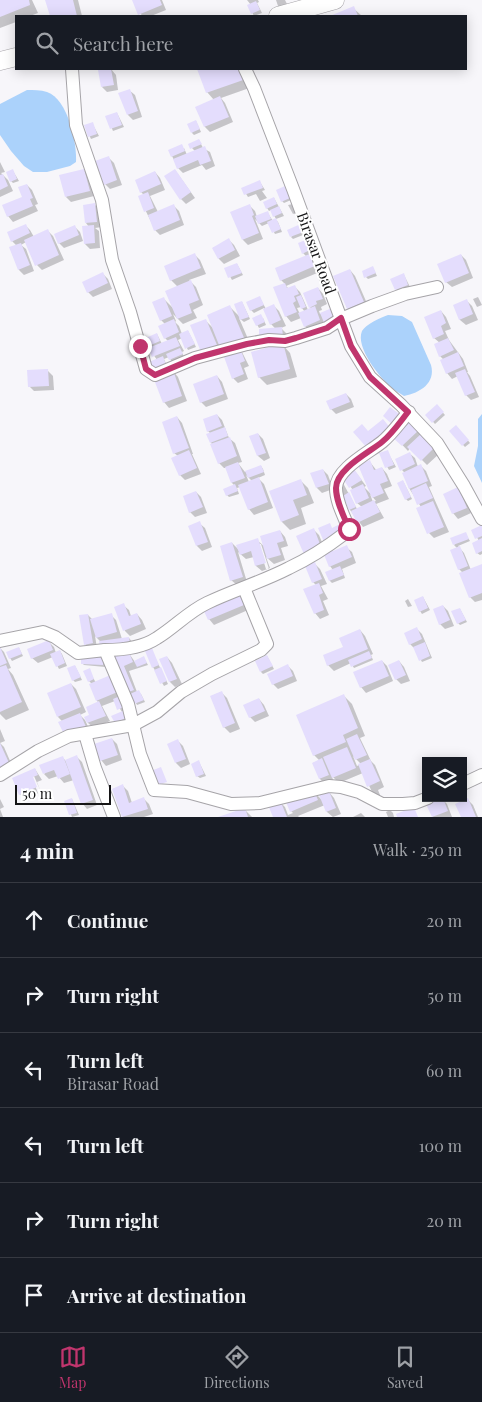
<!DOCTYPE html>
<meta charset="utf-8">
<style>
body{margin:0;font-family:"Playfair Display",serif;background:#242831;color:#f1f3f6}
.controls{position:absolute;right:15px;bottom:15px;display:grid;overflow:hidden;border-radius:0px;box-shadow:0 2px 12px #0003}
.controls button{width:45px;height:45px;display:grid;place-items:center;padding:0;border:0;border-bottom:1px solid #363941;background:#171b24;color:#f1f3f6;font:25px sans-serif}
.scale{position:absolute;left:15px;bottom:12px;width:96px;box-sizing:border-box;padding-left:5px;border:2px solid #151516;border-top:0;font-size:14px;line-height:18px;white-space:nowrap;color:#151516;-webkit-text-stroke:4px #fff;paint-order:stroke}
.stop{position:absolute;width:15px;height:15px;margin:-11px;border:4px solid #c0356d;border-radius:50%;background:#fff}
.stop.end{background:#c0356d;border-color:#fff;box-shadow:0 1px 5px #0008}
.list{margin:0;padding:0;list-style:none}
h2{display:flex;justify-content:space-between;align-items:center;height:65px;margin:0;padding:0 20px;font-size:21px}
h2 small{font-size:16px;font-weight:400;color:#9ea1a6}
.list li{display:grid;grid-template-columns:32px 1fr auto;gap:15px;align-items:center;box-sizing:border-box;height:75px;padding:0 20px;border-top:1px solid #363941}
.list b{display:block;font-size:19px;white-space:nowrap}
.list p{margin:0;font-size:16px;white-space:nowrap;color:#9ea1a6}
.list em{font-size:16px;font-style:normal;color:#9ea1a6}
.icon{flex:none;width:28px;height:28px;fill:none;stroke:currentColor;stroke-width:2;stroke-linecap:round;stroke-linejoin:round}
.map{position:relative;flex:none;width:482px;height:817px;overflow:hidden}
.search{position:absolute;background:#171b24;box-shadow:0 2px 12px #0003;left:15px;right:15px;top:15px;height:55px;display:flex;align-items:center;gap:12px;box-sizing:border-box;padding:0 18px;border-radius:0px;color:#9ea1a6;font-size:19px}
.sheet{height:515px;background:#171b24}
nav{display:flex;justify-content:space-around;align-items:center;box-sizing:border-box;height:70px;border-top:1px solid #363941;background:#171b24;font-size:14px;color:#9ea1a6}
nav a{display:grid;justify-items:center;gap:2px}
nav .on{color:#c0356d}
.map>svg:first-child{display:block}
</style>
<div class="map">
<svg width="482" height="817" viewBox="0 0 482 817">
<rect width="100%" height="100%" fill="#f7f6fa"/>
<!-- water -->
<g fill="#abd2fb">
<path d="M27,90C33,90 41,90 47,92C68,99 77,143 76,162L70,166L47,172H33L24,166L11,151L0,135V104Z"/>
<path d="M388,315L402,316L412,322L431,365C436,383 420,393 404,396C400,393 395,391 391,387C380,378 355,347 362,331C366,324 380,318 388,315Z"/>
<path d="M482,414V483L474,466L478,446V419Z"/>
</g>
<!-- shadow -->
<g fill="#0003" fill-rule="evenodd">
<path d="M0,0H32L38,13L30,16H16V22L0,28Z"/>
<path d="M47,0H78L82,16H51Z"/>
<path d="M134,0H162L166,10L151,16H142Z"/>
<path d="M247,0H258L259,2L257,3L262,13L254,16L249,6L251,5Z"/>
<path d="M276,0H285L289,8L279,9Z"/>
<path d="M353,8L362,16H333Z"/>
<path d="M111,69L116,75L118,90L107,92L102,87Z"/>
<path d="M199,69H235L255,86L221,98L225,103L233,122L210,132L205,127L197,107L214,100L207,92Z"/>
<path d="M129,90L135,95L142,117L133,120L128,115Z"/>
<path d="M117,113L124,127L113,131L107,117Z"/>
<path d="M196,121L201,132L194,135L192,133Z"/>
<path d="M92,123L99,136L91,139L85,126Z"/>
<path d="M199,140L203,148L210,152L215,166L206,170L202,165L183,173L178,168L172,156L184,148L187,155L195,151L192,148Z"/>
<path d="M108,157L114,163L122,185L110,189L105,184Z"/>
<path d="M0,162L5,172L1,173L8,180L13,191L0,197Z"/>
<path d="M84,170L89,175L94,196L71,202L66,197Z"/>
<path d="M175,170L195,198L186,204L181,199Z"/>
<path d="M13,171L19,181L13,183L11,181Z"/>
<path d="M155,172L160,178L165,190L150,196L158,212L174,206L179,211L184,225L160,235L155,230L139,197L144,195L141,192Z"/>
<path d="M260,182L265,190L262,191L267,198L260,201L256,194L248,197L243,189Z"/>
<path d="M27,185L32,190L38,204L35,205L38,211L13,222L8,216L23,197Z"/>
<path d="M284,188L291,200L284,203L282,201Z"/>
<path d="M274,198L284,216L276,219L271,210L269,211L267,208Z"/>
<path d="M293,204L298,212L293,214L288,205Z"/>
<path d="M95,205L100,210L102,227L95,228L99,231L100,248L90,249L85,244L89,227L86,223Z"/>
<path d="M250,206L255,211L257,217L267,212L273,221L276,220L278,222L282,232L275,234L269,223L262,226L255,219L263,239L248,245L243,240L232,213Z"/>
<path d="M25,225L30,230L34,237L48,231L53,236L64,260L42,270L37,265L26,242L21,245L26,249L34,271L24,275L19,270L10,248L17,246L12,241Z"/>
<path d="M303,225L308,233L293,239L291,237Z"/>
<path d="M75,227L80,232L83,241L64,248L59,243Z"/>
<path d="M229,240L234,245L240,256L224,264L219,259L213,248Z"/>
<path d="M308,240L322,271L286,286L289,289L295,287L300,292L308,310L311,309L304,294L318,288L323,294L327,304L321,307L322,310L319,311L320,314L331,309L338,323L310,332L305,326L301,318L291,322L286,316L285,284L281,280L307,257L303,253ZM301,307L305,312L300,314L297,308Z"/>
<path d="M195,255L200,260L206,274L189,280L196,287L203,305L193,310L197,318L183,324L173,314L176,321L175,322L179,326L182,334L188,331L196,347L188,350L182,338L178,340L184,351L182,352L184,357L172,362L169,357L164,359L168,368L157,360L149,348L147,349L145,347L157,334L162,344L168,341L165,338V324L161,320L164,299L174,309L178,287L171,280Z"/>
<path d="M461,255L466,260L473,278L452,287L446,282Z"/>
<path d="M237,264L243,275L232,280L226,269Z"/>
<path d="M373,268L377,276L368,279L366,277Z"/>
<path d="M350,270L355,276L369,308L353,314L348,309Z"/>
<path d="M103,274L108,279L112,289L93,297L88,292Z"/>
<path d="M404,275L410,287L398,292L396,289Z"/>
<path d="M478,297L482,305L477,307L473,299Z"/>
<path d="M260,298L266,309L274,306L279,311L286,326L281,328L287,334L288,342L271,324L264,308L254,313L251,310Z"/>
<path d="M467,301L472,306L478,320L466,325L460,320L455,306Z"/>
<path d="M242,302L250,319L244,322L239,318L252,348L242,352L249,366L244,368L248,379L238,383L233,378L224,355L208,356L205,320L213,328L230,307L240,317Z"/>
<path d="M441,311L446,317L451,329L445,331L449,340L463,359L468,372H467L470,376L479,397L471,400L466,395L458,376L452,379L447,373L443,359L440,356V343L434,338Z"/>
<path d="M263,318L266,325L259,328L254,319Z"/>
<path d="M282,344L290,353L297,377L267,385L259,377Z"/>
<path d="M48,371L53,376L54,390L34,391L29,386Z"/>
<path d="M173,371L178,377L187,401L169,408L164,402Z"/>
<path d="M217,376L222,382L228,399L206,407L201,402Z"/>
<path d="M346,394L351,399L354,407L336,414L331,409Z"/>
<path d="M437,406L445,415L435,424L427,415Z"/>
<path d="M217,415L222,420L229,438L235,443L242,462L238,463L245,472L261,466L263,469L265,475L258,478L264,484L273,508L254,515L249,509L240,487L237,488L239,494L229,497L227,495L235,486L232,483L226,468H224L219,463L211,442V434L208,431ZM246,475L252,481L249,482Z"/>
<path d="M177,417L182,423L193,454H192L201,474L185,480L180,475L178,456L174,453Z"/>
<path d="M410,422L440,453L427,465L410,448L408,451L394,436L368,433L396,435Z"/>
<path d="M456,426L470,443L465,447L450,431Z"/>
<path d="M258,434L263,439L270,458L264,461L258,456L251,437Z"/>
<path d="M387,451L396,467L389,470L380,454Z"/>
<path d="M409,453L415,458L418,467L421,466L426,471L432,486L429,487L449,532L434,538L429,533L421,507L409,488L405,473L402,470Z"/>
<path d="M370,462L377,471L382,468L387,474L392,486L384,489L389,499L376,504L384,518L363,527L350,510L339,485L343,483L357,509L362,507L357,503L353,490L343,477L354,470L366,486L364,487L371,494ZM370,494L376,501L373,502Z"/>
<path d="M323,470L328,475L333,489L322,493L317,488L312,474Z"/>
<path d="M300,480L308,488L314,503L301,508L306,524L290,530L282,522L271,492Z"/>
<path d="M403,481L412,499L408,501L406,499Z"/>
<path d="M458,489L463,494L471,513L458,519L453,513Z"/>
<path d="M196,492L201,497L207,513L195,517L190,512Z"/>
<path d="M199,523L205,528L212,547L202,551L197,546Z"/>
<path d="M482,526V554L480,555L477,553L479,541L473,530Z"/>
<path d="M314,530L319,535L326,552L332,550L334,552L346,547L352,552L356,563L342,569L345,578L332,583L330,581L327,572L333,570L330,566L325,553L310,559Z"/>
<path d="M280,531L285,537L288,546L281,548L285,560L274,564L266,557L270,568L262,571L256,566L254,557L246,559L238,552L247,582L237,585L231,580L232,543L240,551L257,540L265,547ZM258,544H261L269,569H266Z"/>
<path d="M465,533L470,541L458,546L464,553L471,570L482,566V600L475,602L470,597L463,573L459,569L457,548L454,545Z"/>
<path d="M315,564L320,569L327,584L321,586L328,599L323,601L329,615L320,619L315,613L316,585L313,582Z"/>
<path d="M239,595L244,601L248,610L214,625L209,619Z"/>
<path d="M423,597L430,610L422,614L420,611Z"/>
<path d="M408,599L412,606L408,607L405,601Z"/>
<path d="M123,605L129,610L131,616L137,614L142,620L146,629L130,636L125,631L116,608Z"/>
<path d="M443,606L448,611L454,626L445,629L440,624Z"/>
<path d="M460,609L467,622L460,625L458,623Z"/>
<path d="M88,615L93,620L111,615L116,620L122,639L129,638L134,644L101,648L100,641L95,636L97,648L90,649L85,644Z"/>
<path d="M417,629L422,634L432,658L422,662L416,650L410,644Z"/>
<path d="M360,630L365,636L373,654L371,655L373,660L354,668L351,663L334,671L328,665Z"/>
<path d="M48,641L54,647L56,653L60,651L62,654L67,666L59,669L53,657L38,663L32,658Z"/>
<path d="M0,648L4,652L11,668L8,669L13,675L29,710L6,720L0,714Z"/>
<path d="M19,648L23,656L12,661L10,658Z"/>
<path d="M151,649L168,684L164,686L153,667Z"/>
<path d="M128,652L135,662L144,658L148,665L129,671L137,692L141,694L145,702L137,705L112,658Z"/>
<path d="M267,656L274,669L263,674L261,672Z"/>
<path d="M167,657L172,663L182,684L175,687L170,682L161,660Z"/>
<path d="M106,661L105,667L84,665L82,663Z"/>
<path d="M382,661L387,666L393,681L366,693L361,687Z"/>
<path d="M399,661L404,667L410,681L401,684L396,679Z"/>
<path d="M75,666L82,680L75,682L73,680Z"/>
<path d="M288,666L293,671L297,681L278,689L273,684Z"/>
<path d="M89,670L96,683L113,676L129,720L118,725L122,712L115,701L102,706L110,721L94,728L88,723L86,717L91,715L99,703L97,701L92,684L89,681Z"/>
<path d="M71,684L76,689L86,712L80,715L85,720L91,733L63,722L58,717Z"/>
<path d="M221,692L227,698L240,729L230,733L224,727L212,696Z"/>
<path d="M344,696L352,704L365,736L360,738L371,761L375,765L384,787L378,790L380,795L375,798L363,773L339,783L332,776L333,780L325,784L320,779L313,763L320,761L314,755ZM353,756L361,764L357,766Z"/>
<path d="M259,699L264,705L269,716L255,722L250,717Z"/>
<path d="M0,729L5,741L0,743L4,747L14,770L0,777Z"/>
<path d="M112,739L117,744L122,760L106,766L101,760Z"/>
<path d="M178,741L183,746L190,764L181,768L176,763Z"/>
<path d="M62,757L66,761L77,757L82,762L97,805L87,809L82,803L74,780L64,783L58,776L49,779L44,774Z"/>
<path d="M199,762L206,776L200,778L197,776Z"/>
<path d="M35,769L42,780L37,782L41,792L25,799L20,794ZM31,776H34L41,792L38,793Z"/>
<path d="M123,786L128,791L132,803L144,799L149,804L153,814L144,817H123L113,789Z"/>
<path d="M314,792L323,801L329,792L334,798L341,814L333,817L327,812L325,805L298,816L299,817H274L280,802L285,807L288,815L293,813L291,811Z"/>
<path d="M0,799L4,807L0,809Z"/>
<path d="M72,799L79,815L72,817L66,802Z"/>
<path d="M442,799L447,804L452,817H433L428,805Z"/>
<path d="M468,800L473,805L478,817H462Z"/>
<path d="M0,809L3,817H0Z"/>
<path d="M244,809L252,817H221Z"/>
<path d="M390,810L393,813L394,817H388L386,812Z"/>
<path d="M361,813L365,817H353Z"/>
</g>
<!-- building -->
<g fill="#e4ddfd">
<path d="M0,0H29L30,5L0,17Z"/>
<path d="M45,0H73L77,16H50Z"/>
<path d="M132,0H160L162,5L138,15Z"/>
<path d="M256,1L260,10L251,14L247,5Z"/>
<path d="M354,6L358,16H330Z"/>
<path d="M111,69L114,85L101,87L98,70Z"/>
<path d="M197,69H237L249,78L206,93Z"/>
<path d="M130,89L138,111L127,115L118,93Z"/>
<path d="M220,96L229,117L204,127L195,107Z"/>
<path d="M117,112L122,125L110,129L105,116Z"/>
<path d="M196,120L200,129L191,133L187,124Z"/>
<path d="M93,122L97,134L88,137L84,125Z"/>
<path d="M199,139L202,144L190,149L188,144Z"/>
<path d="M182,144L185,151L171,157L168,150Z"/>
<path d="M205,146L211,161L200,165L198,160L177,169L173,159Z"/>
<path d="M109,156L117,180L104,185L95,161Z"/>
<path d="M13,169L17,179L10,182L6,172Z"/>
<path d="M84,169L90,191L65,197L59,175Z"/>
<path d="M175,169L191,192L180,200L164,176Z"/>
<path d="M155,171L161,184L140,193L135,180Z"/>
<path d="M3,174L8,186L0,190V175Z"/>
<path d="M260,180L263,188L244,195L241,188Z"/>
<path d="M27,184L33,198L30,199L33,206L7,217L2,205L22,197L18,187Z"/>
<path d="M285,186L290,198L281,202L276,190Z"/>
<path d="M148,192L154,208L144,212L138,196Z"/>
<path d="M274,197L277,204L266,209L263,202Z"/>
<path d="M95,203L97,222L85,223L83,205Z"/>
<path d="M174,204L180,220L154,231L148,215Z"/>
<path d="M250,204L254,215L252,216L259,233L242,240L230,212Z"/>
<path d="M279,206L282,213L273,217L270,210Z"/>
<path d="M268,211L271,219L258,224L255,216Z"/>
<path d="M276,218L281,229L272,233L267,222Z"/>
<path d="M303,223L306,231L290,237L287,230Z"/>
<path d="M26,224L30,233L11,242L7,232Z"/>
<path d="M75,225L79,235L58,244L54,234Z"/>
<path d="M94,225L95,243L84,244L82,226Z"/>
<path d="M48,229L59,255L35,266L24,240Z"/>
<path d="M229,238L235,250L218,259L212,248Z"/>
<path d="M308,239L312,249L302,254L298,243Z"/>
<path d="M21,243L30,265L18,270L9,247Z"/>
<path d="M195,253L201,268L170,281L164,266Z"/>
<path d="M312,253L317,265L280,281L275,268Z"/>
<path d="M461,254L469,273L445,283L437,264Z"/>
<path d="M237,263L242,273L228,278L224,268Z"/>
<path d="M373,266L376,273L364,278L362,271Z"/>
<path d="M350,269L364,302L347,309L333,276Z"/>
<path d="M103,272L108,283L87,293L82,282Z"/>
<path d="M404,273L408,285L395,290L390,279Z"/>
<path d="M191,280L199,300L189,304L192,313L177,319L165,291Z"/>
<path d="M285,283L287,288L295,285L299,294L294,296L296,301L293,303L297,312L285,317L273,287Z"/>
<path d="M318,287L323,299L316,301L317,304L309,308L303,293Z"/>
<path d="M301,295L306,307L301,309L296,297Z"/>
<path d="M260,296L264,305L250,311L246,302Z"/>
<path d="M164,297L172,316L160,321L152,302Z"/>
<path d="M467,299L473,314L459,320L453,305Z"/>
<path d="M242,301L249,317L240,320L234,304Z"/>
<path d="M274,304L281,320L270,325L263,309Z"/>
<path d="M230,305L245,340L221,350L207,315Z"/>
<path d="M315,306L320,320L304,327L298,313Z"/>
<path d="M332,308L337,320L325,325L320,313Z"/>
<path d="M441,310L446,323L441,326L444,334L433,339L424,317Z"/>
<path d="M261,314L265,322L256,326L252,318Z"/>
<path d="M174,319L179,332L164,339L158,326Z"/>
<path d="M206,319L217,345L201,352L190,325Z"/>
<path d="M282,327L283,337L259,339V329Z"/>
<path d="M188,330L195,344L185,349L179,334Z"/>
<path d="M157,333L160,341L144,348L141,340Z"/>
<path d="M176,337L180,346L152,357L148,348Z"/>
<path d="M448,338L454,350L439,357L434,344Z"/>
<path d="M283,343L290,369L258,378L251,352Z"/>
<path d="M180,348L183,354L169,360L166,354Z"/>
<path d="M240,348L245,361L240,363L244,374L232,379L223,354Z"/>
<path d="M458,352L464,366L446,374L440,360Z"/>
<path d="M163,356L166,365L153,371L149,362Z"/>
<path d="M48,369L49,386L28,387L27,370Z"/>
<path d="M465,369L475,392L465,396L455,373Z"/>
<path d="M173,370L182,396L163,403L153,377Z"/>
<path d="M217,375L224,394L200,403L193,384Z"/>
<path d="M346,393L350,402L330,410L326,401Z"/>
<path d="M437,404L444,412L432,423L425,415Z"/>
<path d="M390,407L402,416L394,426L383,416Z"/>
<path d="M217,414L222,426L207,432L203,419Z"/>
<path d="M177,416L189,448L173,454L162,422Z"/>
<path d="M383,419L391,429L368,449L353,432L362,424L368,431Z"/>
<path d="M410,420L419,430L402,446L392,437Z"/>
<path d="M456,425L469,440L462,446L449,431Z"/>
<path d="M225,427L228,436L210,443L206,434Z"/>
<path d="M258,433L266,453L257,456L249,436Z"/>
<path d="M422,433L435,447L421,461L407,447Z"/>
<path d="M230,437L237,456L218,464L210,444Z"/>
<path d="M189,450L197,468L179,476L171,458Z"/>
<path d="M388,450L394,465L385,468L379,453Z"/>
<path d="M410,452L415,464L400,471L395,459Z"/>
<path d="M370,460L374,470L382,467L388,481L380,484L384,493L372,498L358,465Z"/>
<path d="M238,462L245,478L231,483L225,467Z"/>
<path d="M421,464L428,481L409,489L402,473Z"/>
<path d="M261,465L264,472L248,478L245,471Z"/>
<path d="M323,469L329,484L316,488L310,473Z"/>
<path d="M354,469L362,480L349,488L342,477Z"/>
<path d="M259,477L268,502L248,510L238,485Z"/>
<path d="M301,479L307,495L293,500L299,515L281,522L269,491Z"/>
<path d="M403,480L411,497L405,500L397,483Z"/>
<path d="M426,483L433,498L417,505L411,490Z"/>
<path d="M235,484L238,491L226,496L223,489Z"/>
<path d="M363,484L369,498L356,504L350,490Z"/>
<path d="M458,487L467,508L452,514L443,494Z"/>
<path d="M196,491L203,507L189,513L183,496Z"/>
<path d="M349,492L356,507L349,510L343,496Z"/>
<path d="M374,500L380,512L357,523L351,511Z"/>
<path d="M433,501L444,527L427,534L416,508Z"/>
<path d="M200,521L208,542L196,546L188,526Z"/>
<path d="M330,523L332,528L338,525L342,535L324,542L318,528Z"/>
<path d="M482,525V536L475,539L471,530Z"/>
<path d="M314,528L321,547L304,554L296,536Z"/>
<path d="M280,530L284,541L277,543L281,555L267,559L260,536Z"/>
<path d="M466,532L469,539L453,545L450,538Z"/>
<path d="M258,538L266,563L255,566L251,551L240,555L236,545Z"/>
<path d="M482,538V551L476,554L472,543Z"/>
<path d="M232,542L243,577L230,581L220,546Z"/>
<path d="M347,545L352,557L329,567L323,552L332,548L333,551Z"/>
<path d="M460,546L468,566L458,570L450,550Z"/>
<path d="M315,562L322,579L312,583L305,566Z"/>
<path d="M482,564V593L469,598L459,573Z"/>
<path d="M340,566L344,575L329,581L325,572Z"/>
<path d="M319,583L323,593L319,595L324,610L314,614L303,589Z"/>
<path d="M239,594L244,605L208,620L203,609Z"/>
<path d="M423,596L428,608L419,612L414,600Z"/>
<path d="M124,603L129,616L137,613L141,624L123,631L114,607Z"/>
<path d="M443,605L450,620L439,625L433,609Z"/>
<path d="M460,608L466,620L457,624L451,611Z"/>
<path d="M112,613L117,632L96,638L90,619Z"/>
<path d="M88,614L93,643L84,645L79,615Z"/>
<path d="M417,627L422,639L409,645L404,633Z"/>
<path d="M360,629L368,649L327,666L323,655L343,647L339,638Z"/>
<path d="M129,637L130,644L100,648L99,641Z"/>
<path d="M49,640L53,650L31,659L27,649Z"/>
<path d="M425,642L430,656L419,661L413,647Z"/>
<path d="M0,647L7,663L0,666Z"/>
<path d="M19,647L22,654L9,659L6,652Z"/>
<path d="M152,648L159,665L152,668L145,651Z"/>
<path d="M60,650L65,663L56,667L50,654Z"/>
<path d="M128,650L133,662L124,666L134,690L126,693L111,658Z"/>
<path d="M369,651L372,658L351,667L348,660Z"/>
<path d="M267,655L273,666L260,672L255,661Z"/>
<path d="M81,656L104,657L103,665L81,664Z"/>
<path d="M144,656L147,663L137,667L134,661Z"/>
<path d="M167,656L177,679L169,682L159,659Z"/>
<path d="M382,660L389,676L360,688L353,672Z"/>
<path d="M399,660L406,675L395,680L388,665Z"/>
<path d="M288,664L293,676L272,685L267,674Z"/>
<path d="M6,665L22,702L0,712V667Z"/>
<path d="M75,665L81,677L72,681L67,668Z"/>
<path d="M161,667L167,681L160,684L154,670Z"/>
<path d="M90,668L94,679L88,682L83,671Z"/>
<path d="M113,674L120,691L96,701L89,684Z"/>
<path d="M71,683L81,707L57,717L47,693Z"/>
<path d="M139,690L144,700L134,704L130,694Z"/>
<path d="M222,691L235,723L223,728L210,696Z"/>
<path d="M344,694L358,728L343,735L346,742L313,756L296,715Z"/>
<path d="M120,696L124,707L117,710L113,699Z"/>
<path d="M259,698L265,711L249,718L243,705Z"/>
<path d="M99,701L106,716L87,723L84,717L89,715L86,707Z"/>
<path d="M125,710L128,717L115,723L111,716Z"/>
<path d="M80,713L86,727L65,736L58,722Z"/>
<path d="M357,734L367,755L355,760L346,739Z"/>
<path d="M112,738L118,755L100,761L94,744Z"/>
<path d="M178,739L186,759L175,763L167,744Z"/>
<path d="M0,743L10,765L0,769Z"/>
<path d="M347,747L356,768L332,778L323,757Z"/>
<path d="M77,755L93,800L81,804L65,760Z"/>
<path d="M63,756L70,774L58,779L54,770L43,774L39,765Z"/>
<path d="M322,758L329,775L319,779L312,763Z"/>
<path d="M370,759L380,781L367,787L358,764Z"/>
<path d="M199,760L204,774L196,777L191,764Z"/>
<path d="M161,767L167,782L157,785L151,771Z"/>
<path d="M35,768L38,775L33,777L37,787L19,795L12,778Z"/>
<path d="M123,784L129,803L144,797L148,809L122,817L112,789Z"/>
<path d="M314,791L318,800L290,812L286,802Z"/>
<path d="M329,791L336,808L326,812L319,795Z"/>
<path d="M72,798L77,813L69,815L64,801Z"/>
<path d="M440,798H443L448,811L432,817L426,804Z"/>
<path d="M468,798L476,817H461L455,804Z"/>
<path d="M280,800L287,817H273L268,805Z"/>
<path d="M414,807L418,817H397L396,814Z"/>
<path d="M245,808L248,817H218Z"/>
</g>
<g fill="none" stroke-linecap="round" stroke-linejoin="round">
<!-- street casing -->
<g stroke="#a6a4a8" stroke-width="14">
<g id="street">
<path d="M72,69L76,125L102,200L112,260L130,312L146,369L155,375L195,358L247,344L269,340L285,341L296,338L327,328L341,319L372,306L405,294L437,287"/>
<path d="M245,69L254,88L293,189L351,346L370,377L401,405L437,443L464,486L482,519"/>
<path d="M0,641L43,632L55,637L78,653L105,650L128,704L140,754L154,790L187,792L231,804L260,803L329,786L341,787L359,792L382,804H403L415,803L428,798"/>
<path d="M105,650C123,650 142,648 157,638C175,627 188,612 207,603C234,590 262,582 289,568C308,559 327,547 344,534L349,529C344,516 336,502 336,488C336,469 370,452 382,442C392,434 400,422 409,412"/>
<path d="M85,734L95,768L114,817"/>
<path d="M0,775L38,751L69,736L133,725L157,712L181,692L212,674L261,650L267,644L244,588"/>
<path d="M463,784L482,775"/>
</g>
</g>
<!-- secondary casing -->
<g stroke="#a6a4a8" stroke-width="19">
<g id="secondary">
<path d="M278,16L335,0"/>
<path d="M0,61L16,57"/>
</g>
</g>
<!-- street -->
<use href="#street" stroke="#fff" stroke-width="12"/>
<!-- secondary -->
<use href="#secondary" stroke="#fff" stroke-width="18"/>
</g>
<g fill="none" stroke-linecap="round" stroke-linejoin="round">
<!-- route -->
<path stroke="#c0356d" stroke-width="6" d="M140,346L146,369L155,375L195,358L247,344L269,340L285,341L296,338L327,328L341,318L351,346L370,377L408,412C400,422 392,434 382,442C370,452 336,469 336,488C336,502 344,516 349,529"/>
</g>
<g text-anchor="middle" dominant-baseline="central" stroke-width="4" stroke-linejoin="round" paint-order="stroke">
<!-- street labels -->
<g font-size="15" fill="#151516" stroke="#fff">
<text transform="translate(317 253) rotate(70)">Birasar Road</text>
</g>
</g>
</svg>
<div class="controls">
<button><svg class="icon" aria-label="layers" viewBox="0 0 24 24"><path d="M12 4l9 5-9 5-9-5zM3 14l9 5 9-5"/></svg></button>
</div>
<div class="scale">50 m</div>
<div class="stop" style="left:349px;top:529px"></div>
<div class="stop end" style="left:140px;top:346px"></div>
<div class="search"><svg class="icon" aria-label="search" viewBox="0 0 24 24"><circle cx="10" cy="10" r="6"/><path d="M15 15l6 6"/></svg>Search here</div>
</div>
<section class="sheet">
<h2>4 min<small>Walk · 250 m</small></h2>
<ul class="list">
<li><svg class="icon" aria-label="ahead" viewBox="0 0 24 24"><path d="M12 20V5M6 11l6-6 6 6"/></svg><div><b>Continue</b></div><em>20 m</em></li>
<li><svg class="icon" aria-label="right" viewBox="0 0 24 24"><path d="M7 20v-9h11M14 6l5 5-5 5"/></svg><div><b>Turn right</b></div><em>50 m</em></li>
<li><svg class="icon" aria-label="left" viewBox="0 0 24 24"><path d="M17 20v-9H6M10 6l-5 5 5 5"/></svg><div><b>Turn left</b><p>Birasar Road</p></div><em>60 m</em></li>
<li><svg class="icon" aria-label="left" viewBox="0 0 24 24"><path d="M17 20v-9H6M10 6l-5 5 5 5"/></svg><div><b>Turn left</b></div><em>100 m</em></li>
<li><svg class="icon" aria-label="right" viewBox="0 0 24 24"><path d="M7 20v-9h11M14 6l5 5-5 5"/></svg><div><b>Turn right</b></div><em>20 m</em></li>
<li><svg class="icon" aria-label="arrive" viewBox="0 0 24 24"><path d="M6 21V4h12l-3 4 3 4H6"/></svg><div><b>Arrive at destination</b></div></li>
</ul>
</section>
<nav>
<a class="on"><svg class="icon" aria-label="map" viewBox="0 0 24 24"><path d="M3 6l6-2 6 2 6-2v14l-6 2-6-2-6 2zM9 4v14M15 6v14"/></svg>Map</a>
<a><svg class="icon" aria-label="directions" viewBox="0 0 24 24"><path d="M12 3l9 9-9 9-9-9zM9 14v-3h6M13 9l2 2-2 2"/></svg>Directions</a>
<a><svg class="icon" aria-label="saved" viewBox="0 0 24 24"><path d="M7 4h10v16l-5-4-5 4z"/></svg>Saved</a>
</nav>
